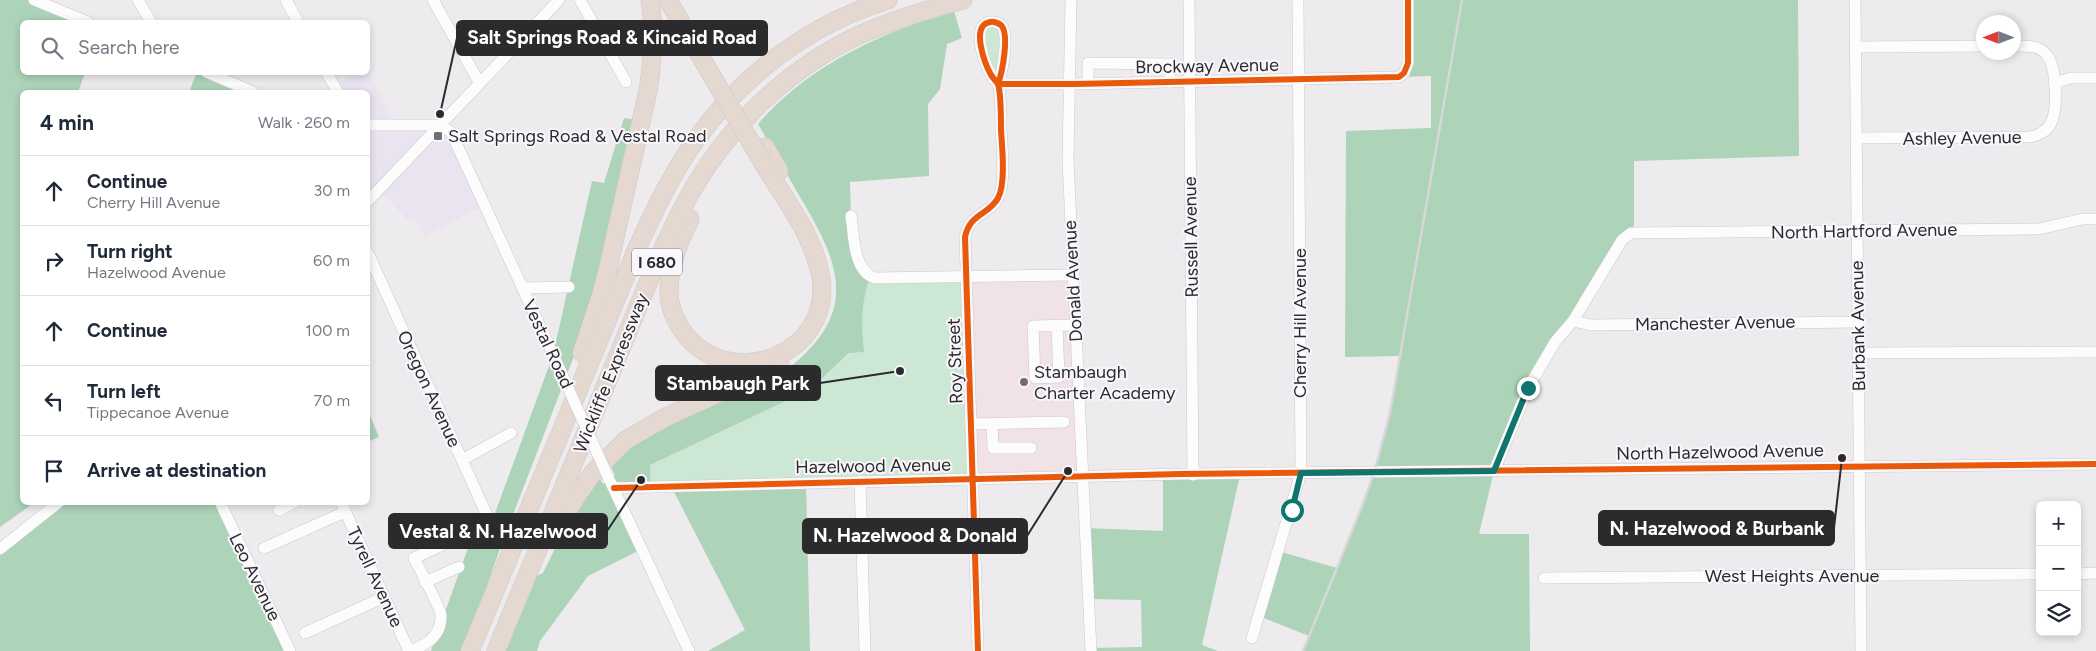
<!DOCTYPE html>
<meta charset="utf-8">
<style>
body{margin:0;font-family:Figtree,sans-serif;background:#f2f2f3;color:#1f2937}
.controls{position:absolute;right:15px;bottom:15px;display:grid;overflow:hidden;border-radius:8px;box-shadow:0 2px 8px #0003}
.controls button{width:45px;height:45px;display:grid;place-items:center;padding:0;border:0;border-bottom:1px solid #e0e1e3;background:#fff;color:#1f2937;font:25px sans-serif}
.compass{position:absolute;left:1976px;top:15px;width:45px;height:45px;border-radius:50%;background:#fff;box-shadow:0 2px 8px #0003;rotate:270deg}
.stop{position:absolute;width:15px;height:15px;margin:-11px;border:4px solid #0f766e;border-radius:50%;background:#fff}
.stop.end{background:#0f766e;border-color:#fff;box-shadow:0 1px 5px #0008}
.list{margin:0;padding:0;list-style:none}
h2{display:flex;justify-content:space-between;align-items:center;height:65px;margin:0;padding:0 20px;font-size:21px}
h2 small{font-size:16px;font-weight:400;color:#747a83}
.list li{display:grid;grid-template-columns:32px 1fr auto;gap:15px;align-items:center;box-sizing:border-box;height:70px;padding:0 20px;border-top:1px solid #e0e1e3}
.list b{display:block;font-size:19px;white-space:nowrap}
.list p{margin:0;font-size:16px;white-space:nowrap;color:#747a83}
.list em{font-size:16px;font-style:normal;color:#747a83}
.icon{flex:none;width:28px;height:28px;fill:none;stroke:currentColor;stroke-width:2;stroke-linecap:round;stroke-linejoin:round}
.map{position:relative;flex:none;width:2096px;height:651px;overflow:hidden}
.search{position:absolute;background:#fff;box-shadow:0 2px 8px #0003;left:20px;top:20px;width:350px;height:55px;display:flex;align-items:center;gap:12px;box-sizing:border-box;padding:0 18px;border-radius:8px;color:#747a83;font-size:19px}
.panel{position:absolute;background:#fff;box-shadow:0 2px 8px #0003;left:20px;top:90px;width:350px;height:415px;border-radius:8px}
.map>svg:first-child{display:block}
</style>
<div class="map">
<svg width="2096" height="651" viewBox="0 0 2096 651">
<rect width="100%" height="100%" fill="#edebee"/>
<!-- commercial -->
<path fill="#eae3f0" d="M368,70L395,124L446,128L485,205L424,236L416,219L410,222L379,190L368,201V92H338L334,86L355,73L368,72Z"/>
<!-- education -->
<path fill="#f1e2e7" d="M1073,275L1082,477L974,478L967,277Z"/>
<!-- green -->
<g fill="#cce8d4">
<path d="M1001,26L998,84L980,28Z"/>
<path d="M870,277H967L974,478L651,487L650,465L811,389L850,353L863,352C861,325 861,303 870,277Z"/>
</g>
<!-- forest -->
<g fill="#add3b9">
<path d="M0,0H34L88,22H22V72L85,73L78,92H22V502L34,503L0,527Z"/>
<path d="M1408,0H1798L1799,156L1634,161V233L1555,342L1494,471L1479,534H1529L1530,651H1303L1309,636L1259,616L1278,551L1337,568L1374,473L1390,413L1400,356L1345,357L1346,131L1431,128V76L1399,77L1403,75Z"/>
<path d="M954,11L962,38L947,44L940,89L928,104L929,176L850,182L851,216L858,259L870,277C861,303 861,325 864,352L849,353L811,389L650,465L651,487L614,488L642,549L588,576L540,641L537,651H496L525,581L543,573L562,534L598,475L603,484L615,475L609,462L629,444L789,368C859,312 841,265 800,197C786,173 772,149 758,124C809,65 880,33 954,11Z"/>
<path d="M197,72L206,73L253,92H189Z"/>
<path d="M624,118L636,120L581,338L501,546L464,651H431L476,526L491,524L553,355L592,181L604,183Z"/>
<path d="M368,411L379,437L368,442Z"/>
<path d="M1163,475H1240L1202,645L1218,651H1091V648L1142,647L1141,600L1089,599L1085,528L1163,531Z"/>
<path d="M806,482L810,651H708L745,630L671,486Z"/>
<path d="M59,503H220L290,651H0V549Z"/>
</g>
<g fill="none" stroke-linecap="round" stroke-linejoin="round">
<!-- minor casing -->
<g stroke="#cac8cb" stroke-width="12">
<g id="minor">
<path d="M34,0L88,22"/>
<path d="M138,0L151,22"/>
<path d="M286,0L298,22"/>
<path d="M433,0L479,82"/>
<path d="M580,0L626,82"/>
<path d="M1071,0L1068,160L1091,651"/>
<path d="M1189,0L1193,475"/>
<path d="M1855,0L1861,651"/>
<path d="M1856,47L1984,46"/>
<path d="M206,72L253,92"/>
<path d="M326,72L338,92"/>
<path d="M2054,83L2071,78H2096"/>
<path d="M1088,84V63L1170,64V82"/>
<path d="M368,125H439L451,132L561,372"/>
<path d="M1857,138L2029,137C2038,136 2047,131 2051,123C2058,109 2057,66 2046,54C2038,45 2025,46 2014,46"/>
<path d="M368,201L559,0"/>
<path d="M851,216C854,234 853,272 875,278L1073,275"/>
<path d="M368,253L491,524"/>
<path d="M522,288L569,287"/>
<path d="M1573,321L1591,325L1858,322"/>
<path d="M1057,325L1059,377L1035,378L1033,326L1075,325"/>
<path d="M1859,353L2096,352"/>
<path d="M972,424L1064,422"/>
<path d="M992,424L993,448H1031"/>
<path d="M462,460L511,433"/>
<path d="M1494,471L1528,388L1555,342L1573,321L1622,240L1631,233L2039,229L2083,219H2096"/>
<path d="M860,481L865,651"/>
<path d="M611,483L689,651"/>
<path d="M614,488L1181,474L2096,464"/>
<path d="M220,502L290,651"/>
<path d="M341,502L409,651"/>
<path d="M279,510L295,502"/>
<path d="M264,548L345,512"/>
<path d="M0,549L59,502"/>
<path d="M2077,574L2096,573"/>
<path d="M1544,578L2040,574"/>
<path d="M425,582L459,567"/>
<path d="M305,633L384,597"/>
<path d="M1252,638L1301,473L1298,0"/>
<path d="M410,651C427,645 442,635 441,615C440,607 419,568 414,558L464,535"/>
<path d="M978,651L965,237C970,213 989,215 998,198C1006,184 1002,146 1001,130C1001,120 1001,93 998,84C996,81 993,78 991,75C985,64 970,25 990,22C994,21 998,23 1001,25C1010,34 1002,73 998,84H1075L1399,77L1404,73L1408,63V0"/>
</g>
</g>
<!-- highway casing -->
<g stroke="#cac9ca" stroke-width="19">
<g id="highway">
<path d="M668,0L709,71"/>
<path d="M765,147L779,171"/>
<path d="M690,219C679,241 669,267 669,292C669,308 677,324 687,337C736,392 832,352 821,278C814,236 784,198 763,163"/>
<path d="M582,353L604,286L648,91C653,60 655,31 650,0"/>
<path d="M556,530L576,497L593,473L626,440L666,417L780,365"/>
<path d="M470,651L636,251C653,213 671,175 695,141C743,74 810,24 888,0"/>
<path d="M496,651L657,261C669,236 680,211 694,187C733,121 790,68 859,35C892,20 928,10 963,0"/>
</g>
</g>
<!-- minor -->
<use href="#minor" stroke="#fcfcfc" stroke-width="11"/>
<!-- highway -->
<use href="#highway" stroke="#e4d8d0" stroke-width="18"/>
<!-- rail -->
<path stroke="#d9d7d9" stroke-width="2.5" d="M1303,651L1361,509L1374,473L1390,413L1462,0"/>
<!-- minor-bridge casing -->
<g stroke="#cac8cb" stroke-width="12" stroke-linecap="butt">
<path id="minor-bridge" d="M561,372L609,479"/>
</g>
<!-- highway-bridge casing -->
<g stroke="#cac9ca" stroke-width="19" stroke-linecap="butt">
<path id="highway-bridge" d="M709,71L763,163"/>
</g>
<!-- minor-bridge -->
<use href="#minor-bridge" stroke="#fcfcfc" stroke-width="11"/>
<!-- highway-bridge -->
<use href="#highway-bridge" stroke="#e4d8d0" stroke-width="18"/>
<!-- cycleway casing -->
<g stroke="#faf7fc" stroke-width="9">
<g id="cycleway">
<path d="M614,488L1181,474L2096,464"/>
<path d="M978,651L965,237C970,213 989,215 998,198C1006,184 1002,146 1001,130C1001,120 1001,93 998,84C996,81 993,78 991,75C985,64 970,25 990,22C994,21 998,23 1001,25C1010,34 1002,73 998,84H1075L1399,77L1404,73L1408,63V0"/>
</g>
</g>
<!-- cycleway -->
<use href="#cycleway" stroke="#e8590c" stroke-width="6"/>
</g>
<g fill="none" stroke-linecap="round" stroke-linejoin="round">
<!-- route -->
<path stroke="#0f766e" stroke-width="6" d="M1292,510L1301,473L1494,471L1528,388"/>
</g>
<!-- markers -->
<g fill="#6f6e70" stroke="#faf7fc" stroke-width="2">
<rect x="433" y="131" width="10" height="10" rx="2.5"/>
<circle cx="1024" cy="382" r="5"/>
</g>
<g text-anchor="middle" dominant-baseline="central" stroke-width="4" stroke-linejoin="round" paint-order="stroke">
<!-- shield labels -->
<rect fill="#faf7fc" stroke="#69686a" stroke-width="1" x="632" y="248.5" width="50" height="27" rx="4"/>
<g font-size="16" font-weight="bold" fill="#2b2a2c">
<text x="657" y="262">I 680</text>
</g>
<!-- street labels -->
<g font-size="18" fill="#2b2a2c" stroke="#faf7fc">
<text transform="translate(1207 66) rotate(-1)">Brockway Avenue</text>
<text transform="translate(1962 138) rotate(-1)">Ashley Avenue</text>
<text transform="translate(1864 231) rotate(-1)">North Hartford Avenue</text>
<text transform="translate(1191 237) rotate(-91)">Russell Avenue</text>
<text transform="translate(1073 281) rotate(-93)">Donald Avenue</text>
<text transform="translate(1300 323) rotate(-90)">Cherry Hill Avenue</text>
<text transform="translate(1715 323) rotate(-1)">Manchester Avenue</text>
<text transform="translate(1858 326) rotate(-91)">Burbank Avenue</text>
<text transform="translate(548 344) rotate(65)">Vestal Road</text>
<text transform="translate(955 361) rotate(-92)">Roy Street</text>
<text transform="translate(611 373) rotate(-68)">Wickliffe Expressway</text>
<text transform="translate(429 389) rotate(65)">Oregon Avenue</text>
<text transform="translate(1720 452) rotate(-1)">North Hazelwood Avenue</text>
<text transform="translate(873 466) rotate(-1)">Hazelwood Avenue</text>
<text x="1792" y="576">West Heights Avenue</text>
<text transform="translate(255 577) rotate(64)">Leo Avenue</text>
<text transform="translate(375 577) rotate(65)">Tyrell Avenue</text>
</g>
<!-- poi labels -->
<g font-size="18" fill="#2b2a2c" stroke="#faf7fc" text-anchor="start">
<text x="448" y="136">Salt Springs Road &amp; Vestal Road</text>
<text x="1034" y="372">Stambaugh<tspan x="1034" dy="21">Charter Academy</tspan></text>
</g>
</g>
<!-- callouts -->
<path fill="none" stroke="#2b2a2c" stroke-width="2" d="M440 114L457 38M900 371L820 383M1842 458L1834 528M641 480L607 531M1068 471L1027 536"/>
<g fill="#2b2a2c" stroke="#faf7fc" stroke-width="2">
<circle cx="440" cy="114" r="5"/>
<circle cx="900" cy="371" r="5"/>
<circle cx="1842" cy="458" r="5"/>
<circle cx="641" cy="480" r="5"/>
<circle cx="1068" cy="471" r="5"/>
</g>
<g fill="#2b2a2c" stroke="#2b2a2c" stroke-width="2">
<rect x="457" y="21" width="310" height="34" rx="5"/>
<rect x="656" y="366" width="164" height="34" rx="5"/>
<rect x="1599" y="511" width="235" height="34" rx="5"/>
<rect x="389" y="514" width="218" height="34" rx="5"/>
<rect x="803" y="519" width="224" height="34" rx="5"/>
</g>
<g font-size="19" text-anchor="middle" font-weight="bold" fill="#fff">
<text x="612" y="44">Salt Springs Road &amp; Kincaid Road</text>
<text x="738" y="390">Stambaugh Park</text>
<text x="1717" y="535">N. Hazelwood &amp; Burbank</text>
<text x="498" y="538">Vestal &amp; N. Hazelwood</text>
<text x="915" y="542">N. Hazelwood &amp; Donald</text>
</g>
</svg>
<div class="controls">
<button>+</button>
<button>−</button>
<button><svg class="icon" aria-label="layers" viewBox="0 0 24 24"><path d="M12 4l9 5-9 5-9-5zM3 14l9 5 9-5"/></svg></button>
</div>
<svg class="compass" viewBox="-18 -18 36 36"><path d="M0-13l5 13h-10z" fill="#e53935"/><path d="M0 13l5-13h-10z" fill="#747a83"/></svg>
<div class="stop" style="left:1292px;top:510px"></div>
<div class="stop end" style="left:1528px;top:388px"></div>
<div class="search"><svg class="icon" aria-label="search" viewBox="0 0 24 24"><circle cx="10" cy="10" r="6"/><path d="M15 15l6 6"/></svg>Search here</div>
<section class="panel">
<h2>4 min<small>Walk · 260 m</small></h2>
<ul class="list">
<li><svg class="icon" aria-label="ahead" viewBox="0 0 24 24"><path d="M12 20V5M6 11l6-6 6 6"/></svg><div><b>Continue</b><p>Cherry Hill Avenue</p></div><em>30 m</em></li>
<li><svg class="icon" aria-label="right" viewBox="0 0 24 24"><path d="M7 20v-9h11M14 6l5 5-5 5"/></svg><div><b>Turn right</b><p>Hazelwood Avenue</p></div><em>60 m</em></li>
<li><svg class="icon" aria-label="ahead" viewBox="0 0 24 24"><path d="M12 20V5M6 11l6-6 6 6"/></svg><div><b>Continue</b></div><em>100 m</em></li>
<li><svg class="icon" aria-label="left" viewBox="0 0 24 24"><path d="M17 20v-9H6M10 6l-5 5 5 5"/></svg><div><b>Turn left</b><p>Tippecanoe Avenue</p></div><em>70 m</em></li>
<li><svg class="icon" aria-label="arrive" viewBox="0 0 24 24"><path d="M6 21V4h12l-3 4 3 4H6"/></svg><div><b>Arrive at destination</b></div></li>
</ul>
</section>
</div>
